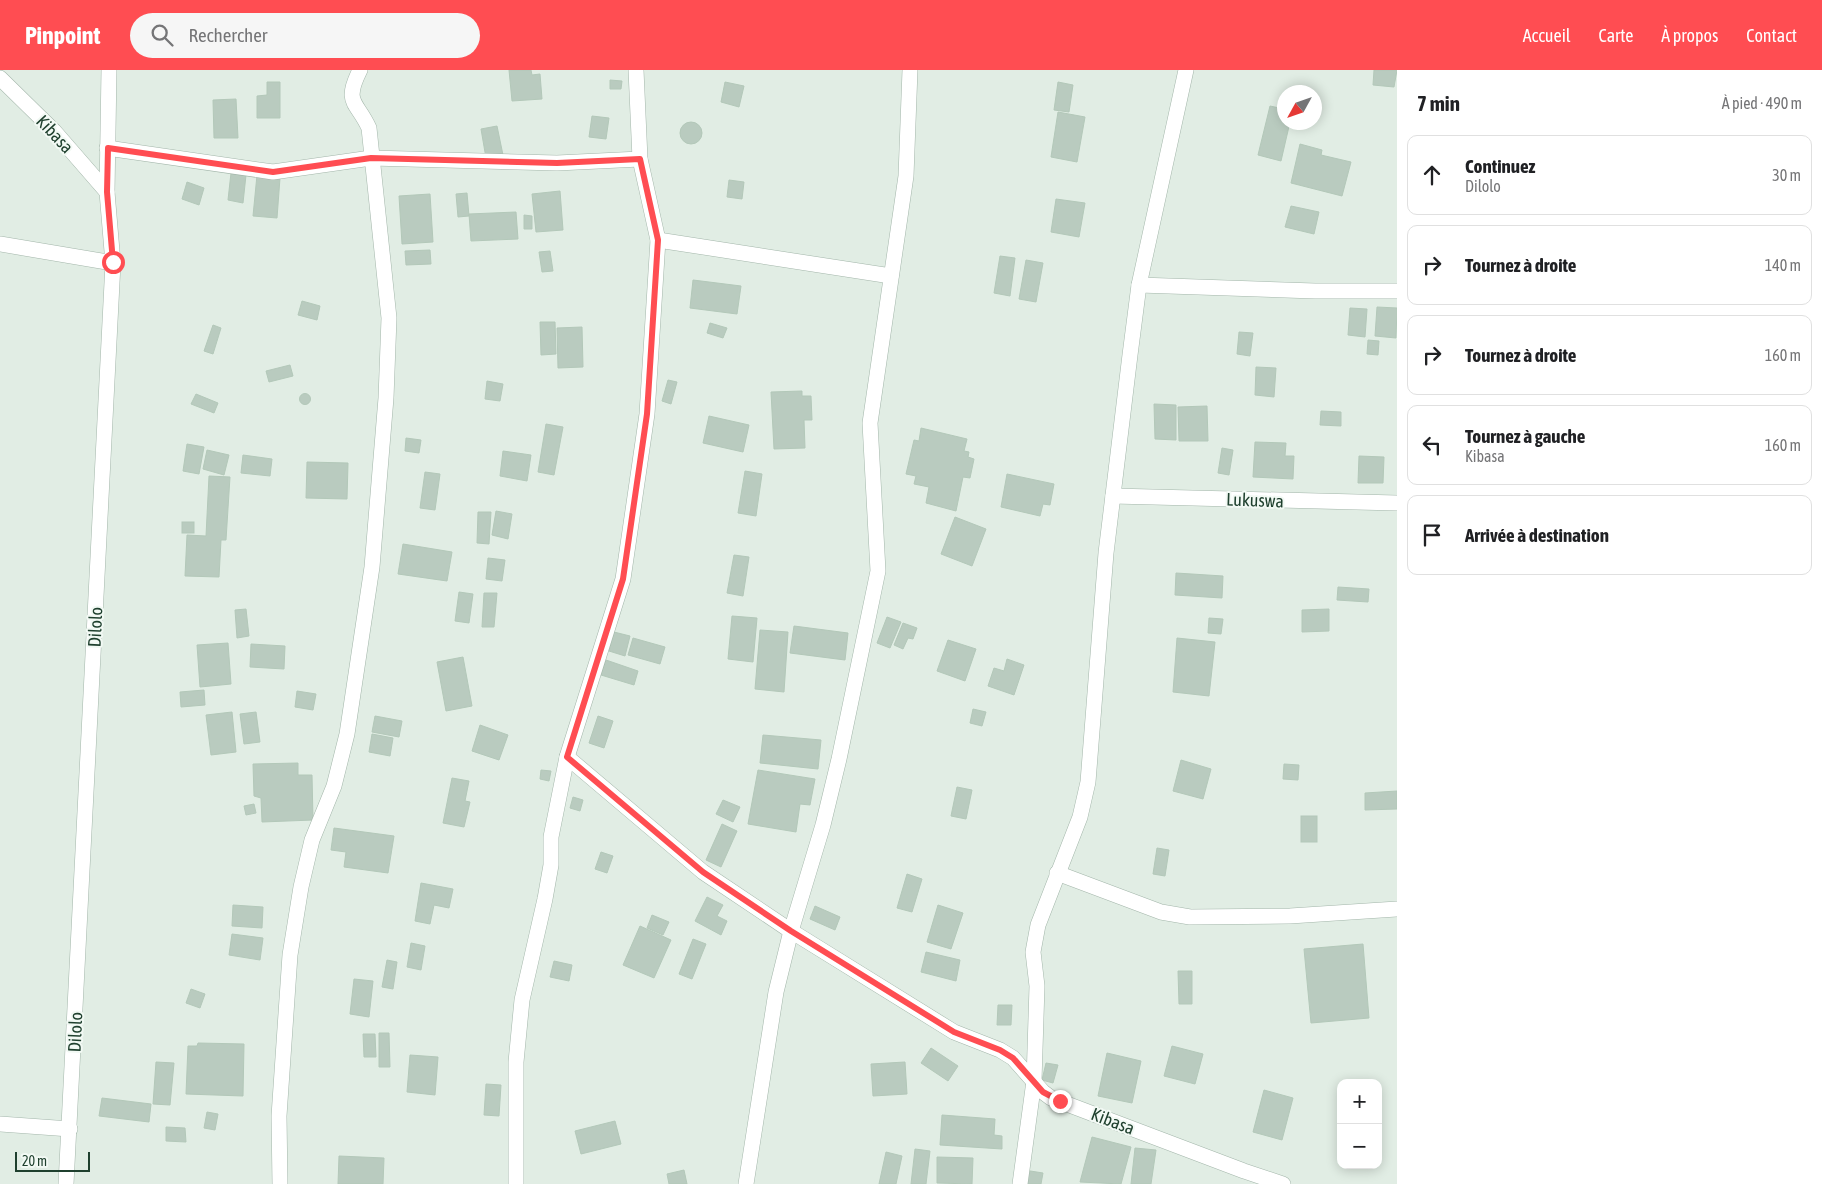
<!DOCTYPE html>
<html lang="fr">
<meta charset="utf-8">
<style>
body{margin:0;font-family:"Asap Condensed",sans-serif;background:#f6f6f6;color:#202124}
.controls{position:absolute;right:15px;bottom:15px;display:grid;overflow:hidden;border-radius:10px;box-shadow:0 2px 12px #0003}
.controls button{width:45px;height:45px;display:grid;place-items:center;padding:0;border:0;border-bottom:1px solid #e0e0e0;background:#fff;color:#202124;font:25px sans-serif}
.compass{position:absolute;left:1277px;top:15px;width:45px;height:45px;border-radius:50%;background:#fff;box-shadow:0 2px 12px #0003;rotate:230deg}
.scale{position:absolute;left:15px;bottom:12px;width:75px;box-sizing:border-box;padding-left:5px;border:2px solid #1f402e;border-top:0;font-size:14px;line-height:18px;white-space:nowrap;color:#1f402e;-webkit-text-stroke:4px #f2f9f4;paint-order:stroke}
.stop{position:absolute;width:15px;height:15px;margin:-11px;border:4px solid #ff4d52;border-radius:50%;background:#fff}
.stop.end{background:#ff4d52;border-color:#fff;box-shadow:0 1px 5px #0008}
.list{margin:0;padding:0;list-style:none}
h2{display:flex;justify-content:space-between;align-items:center;height:65px;margin:0;padding:0 20px;font-size:21px}
h2 small{font-size:16px;font-weight:400;color:#757577}
.list li{display:grid;grid-template-columns:32px 1fr auto;gap:15px;align-items:center;box-sizing:border-box;height:80px;margin:0 10px 10px;padding:0 10px;border:1px solid #e0e0e0;border-radius:10px}
.list b{display:block;font-size:19px;white-space:nowrap}
.list p{margin:0;font-size:16px;white-space:nowrap;color:#757577}
.list em{font-size:16px;font-style:normal;color:#757577}
.icon{flex:none;width:28px;height:28px;fill:none;stroke:currentColor;stroke-width:2;stroke-linecap:round;stroke-linejoin:round}
.map{position:relative;flex:none;width:1397px;height:1114px;overflow:hidden}
header{display:flex;align-items:center;gap:30px;box-sizing:border-box;height:70px;padding:0 25px;background:#ff4d52;color:#fff}
header strong{font-size:24px}
nav{display:flex;gap:28px;margin-inline-start:auto;font-size:18px}
.search{width:350px;height:45px;background:#f6f6f6;display:flex;align-items:center;gap:12px;box-sizing:border-box;padding:0 18px;border-radius:28px;color:#757577;font-size:19px}
main{display:flex}
aside{flex:1;background:#fff}
.map>svg:first-child{display:block}
</style>
<header>
<strong>Pinpoint</strong>
<div class="search"><svg class="icon" aria-label="search" viewBox="0 0 24 24"><circle cx="10" cy="10" r="6"/><path d="M15 15l6 6"/></svg>Rechercher</div>
<nav><a>Accueil</a><a>Carte</a><a>À propos</a><a>Contact</a></nav>
</header>
<main>
<div class="map">
<svg width="1397" height="1114" viewBox="0 0 1397 1114">
<rect width="100%" height="100%" fill="#e1ede4"/>
<!-- building -->
<g fill="#b9cbbf" stroke="#b3c8b9">
<path d="M509,0H531L532,5L540,4L542,29L512,31Z"/>
<path d="M1374,0H1397L1394,17L1373,15Z"/>
<path d="M610,10L622,11L621,19H610Z"/>
<path d="M267,12H280V48H257V26L267,25Z"/>
<path d="M725,12L744,16L739,37L721,32Z"/>
<path d="M1058,12L1073,15L1069,42L1054,40Z"/>
<path d="M236,29L238,68H214L213,30Z"/>
<path d="M1270,36L1284,39V52H1290L1281,91L1258,85Z"/>
<path d="M1058,42L1085,47L1077,92L1051,87Z"/>
<path d="M592,46L609,48L606,69L589,67Z"/>
<circle cx="691" cy="63" r="11"/>
<path d="M497,56L503,85L486,88L481,59Z"/>
<path d="M1300,74L1322,80L1321,85L1351,92L1342,126L1291,113Z"/>
<path d="M231,103L246,105L243,133L228,130Z"/>
<path d="M257,105L280,108L277,148L253,146Z"/>
<path d="M729,110L744,112L742,129L727,127Z"/>
<path d="M187,112L204,118L199,135L182,129Z"/>
<path d="M560,121L563,160L536,162L532,124Z"/>
<path d="M467,123L469,146L458,147L456,124Z"/>
<path d="M430,124L433,172L402,174L399,126Z"/>
<path d="M1056,129L1085,133L1079,167L1051,162Z"/>
<path d="M1291,136L1319,142L1314,164L1285,157Z"/>
<path d="M516,142L518,169L471,171L469,144Z"/>
<path d="M524,145L532,146V159H524Z"/>
<path d="M430,180L431,194L406,195L405,181Z"/>
<path d="M550,181L553,201L542,202L539,182Z"/>
<path d="M1000,186L1015,188L1010,226L994,223Z"/>
<path d="M1026,190L1043,193L1036,232L1019,229Z"/>
<path d="M693,210L741,216L737,244L690,238Z"/>
<path d="M302,231L320,236L317,250L298,245Z"/>
<path d="M1377,237L1397,238L1396,268L1375,266Z"/>
<path d="M1350,238L1367,239L1365,267L1348,265Z"/>
<path d="M540,252H555L556,284L541,285Z"/>
<path d="M710,253L727,258L723,268L707,263Z"/>
<path d="M213,255L221,258L213,284L204,281Z"/>
<path d="M582,257L583,297L558,298L557,258Z"/>
<path d="M1239,262L1253,263L1250,286L1237,284Z"/>
<path d="M1368,270L1379,271L1378,285L1367,284Z"/>
<path d="M290,295L293,306L269,312L266,301Z"/>
<path d="M1256,297L1276,298L1274,327L1255,325Z"/>
<path d="M668,310L677,312L671,334L662,331Z"/>
<path d="M487,311L503,314L500,331L485,329Z"/>
<path d="M802,321V326H811L812,350H804L805,378L774,379L771,322Z"/>
<circle cx="305" cy="329" r="5.5"/>
<path d="M196,324L218,333L214,343L191,334Z"/>
<path d="M1154,334L1176,335V370L1155,369Z"/>
<path d="M1207,336L1208,371H1179L1178,337Z"/>
<path d="M1321,341L1341,342V356L1320,355Z"/>
<path d="M709,346L749,355L743,382L703,373Z"/>
<path d="M546,354L563,357L554,405L538,402Z"/>
<path d="M921,358L967,369L964,381L969,382L968,387L974,389L970,408L963,407L956,441L926,433L929,417L914,414L916,406L906,404L914,370L919,371Z"/>
<path d="M406,368L421,370L419,383L405,381Z"/>
<path d="M1255,372L1286,373L1285,386H1294L1293,409L1253,407Z"/>
<path d="M187,374L204,377L199,404L183,401Z"/>
<path d="M1222,378L1233,380L1229,405L1218,403Z"/>
<path d="M207,380L229,385L224,405L203,399Z"/>
<path d="M503,381L531,385L527,411L500,406Z"/>
<path d="M243,385L272,389L270,406L241,403Z"/>
<path d="M1359,386L1384,387L1383,413H1358Z"/>
<path d="M307,392L348,393L347,429L306,428Z"/>
<path d="M745,401L762,404L756,446L738,443Z"/>
<path d="M425,402L440,404L435,440L420,438Z"/>
<path d="M1007,404L1054,414L1050,435L1043,434L1040,446L1001,437Z"/>
<path d="M209,406L230,407L226,470H221L219,507L185,506L187,465L206,466Z"/>
<path d="M496,441L512,444L508,469L492,465Z"/>
<path d="M478,442H491L489,474L477,473Z"/>
<path d="M955,447L986,459L972,496L941,484Z"/>
<rect x="182" y="452" width="12" height="11"/>
<path d="M403,474L452,482L447,511L398,504Z"/>
<path d="M734,485L749,487L743,526L727,523Z"/>
<path d="M488,488L505,490L502,511L486,509Z"/>
<path d="M1176,503L1223,506L1222,528L1175,525Z"/>
<path d="M1338,517L1369,519L1368,532L1337,530Z"/>
<path d="M459,522L473,524L469,553L455,551Z"/>
<path d="M484,523H497L494,557H482Z"/>
<path d="M246,539L249,566L237,568L235,540Z"/>
<path d="M1329,539V561L1302,562V540Z"/>
<path d="M732,546L757,548L753,592L728,589Z"/>
<path d="M887,547L901,552L890,578L877,573Z"/>
<path d="M1209,548L1223,549L1221,564L1208,563Z"/>
<path d="M903,553L917,558L913,569L908,568L903,579L894,575Z"/>
<path d="M794,556L848,563L845,590L790,583Z"/>
<path d="M760,560L788,562L784,622L755,619Z"/>
<path d="M614,562L630,566L625,586L609,581Z"/>
<path d="M633,568L665,577L660,594L628,585Z"/>
<path d="M1177,568L1215,572L1209,626L1173,622Z"/>
<path d="M948,570L976,579L965,611L937,601Z"/>
<path d="M228,573L231,614L200,617L197,575Z"/>
<path d="M251,574L285,576L284,599L250,597Z"/>
<path d="M463,587L472,636L446,641L437,592Z"/>
<path d="M1007,589L1024,595L1014,625L988,616L994,598L1004,601Z"/>
<path d="M606,590L638,601L634,615L601,605Z"/>
<path d="M204,620L205,635L181,637L180,622Z"/>
<path d="M297,621L316,624L313,640L295,637Z"/>
<path d="M973,639L986,642L982,656L970,653Z"/>
<path d="M232,642L236,682L211,685L206,645Z"/>
<path d="M256,642L260,672L244,674L240,644Z"/>
<path d="M375,646L402,651L399,667L372,662Z"/>
<path d="M598,646L613,651L604,678L589,673Z"/>
<path d="M480,655L508,665L499,690L472,681Z"/>
<path d="M372,664L393,668L390,686L369,682Z"/>
<path d="M763,665L821,670L818,699L760,693Z"/>
<path d="M1181,690L1211,699L1203,729L1173,721Z"/>
<path d="M298,693V705H312L313,750L262,752L261,728L254,726L253,694Z"/>
<path d="M1284,694L1299,695L1298,710L1283,709Z"/>
<path d="M541,700L551,701L549,711L540,709Z"/>
<path d="M758,700L815,709L810,735L800,734L796,762L748,754Z"/>
<path d="M452,708L469,711L465,731L470,732L464,757L443,753Z"/>
<path d="M957,717L972,720L966,749L951,746Z"/>
<path d="M1397,721V739L1365,740V723Z"/>
<path d="M573,727L583,730L580,741L570,738Z"/>
<path d="M723,730L740,737L733,752L716,744Z"/>
<path d="M254,734L256,743L246,745L244,736Z"/>
<rect x="1301" y="746" width="16" height="26"/>
<path d="M722,754L737,761L721,797L706,790Z"/>
<path d="M334,758L394,766L388,803L344,797L346,782L331,780Z"/>
<path d="M1157,778L1169,780L1165,806L1153,804Z"/>
<path d="M601,782L613,786L607,803L595,799Z"/>
<path d="M907,804L922,809L912,842L897,838Z"/>
<path d="M421,813L453,819L449,838L434,835L430,854L415,851Z"/>
<path d="M707,827L723,835L717,846L727,851L721,865L695,851Z"/>
<path d="M233,835L263,837L262,858L232,856Z"/>
<path d="M938,835L963,843L951,879L927,872Z"/>
<path d="M815,836L840,847L835,860L810,849Z"/>
<path d="M652,845L669,852L663,865L647,858Z"/>
<path d="M640,856L671,870L654,908L623,895Z"/>
<path d="M232,864L263,868L260,890L229,885Z"/>
<path d="M693,869L706,874L692,909L679,904Z"/>
<path d="M411,873L425,876L421,900L407,897Z"/>
<path d="M1363,874L1369,948L1311,953L1304,879Z"/>
<path d="M926,882L960,890L956,911L921,902Z"/>
<path d="M387,890L397,892L393,919L382,917Z"/>
<path d="M554,891L572,895L569,911L550,907Z"/>
<path d="M1178,901H1192V934H1179Z"/>
<path d="M354,909L373,911L369,947L350,944Z"/>
<path d="M191,919L205,924L200,938L186,933Z"/>
<path d="M998,935H1012L1011,955H997Z"/>
<path d="M379,963H389L390,997H379Z"/>
<path d="M363,964H375L376,987H364Z"/>
<path d="M198,973L244,974L243,1026L186,1024L188,976H197Z"/>
<path d="M1172,976L1203,984L1195,1014L1164,1006Z"/>
<path d="M931,978L958,996L948,1011L921,993Z"/>
<path d="M1107,983L1141,991L1132,1033L1098,1026Z"/>
<path d="M410,985L438,987L435,1025L407,1022Z"/>
<path d="M156,992L174,993L170,1035L153,1034Z"/>
<path d="M905,992L907,1024L873,1026L871,994Z"/>
<path d="M1046,993L1058,995L1053,1013L1042,1010Z"/>
<path d="M486,1014L501,1015L499,1046L484,1045Z"/>
<path d="M1264,1020L1293,1028L1282,1070L1253,1062Z"/>
<path d="M102,1028L151,1034L149,1052L99,1046Z"/>
<path d="M207,1042L218,1044L215,1060L204,1058Z"/>
<path d="M942,1045L995,1049L994,1065L1002,1066V1079L940,1075Z"/>
<path d="M615,1051L621,1074L581,1084L575,1061Z"/>
<path d="M166,1057L185,1058L186,1072L166,1071Z"/>
<path d="M1092,1067L1131,1077L1121,1114L1080,1112Z"/>
<path d="M1135,1078L1156,1080L1151,1114H1131Z"/>
<path d="M915,1079L930,1081L926,1114H911Z"/>
<path d="M886,1082L902,1086L896,1114H879Z"/>
<path d="M339,1086L384,1088L383,1114H338Z"/>
<path d="M937,1087L973,1088L972,1114L937,1113Z"/>
<path d="M684,1100L687,1114H669L667,1104Z"/>
<path d="M1024,1100L1043,1103L1041,1114H1022Z"/>
</g>
<g fill="none" stroke-linecap="round" stroke-linejoin="round">
<!-- street casing -->
<g stroke="#a3b6aa" stroke-width="16">
<g id="street">
<path d="M0,8L54,61L107,122"/>
<path d="M107,78L273,102L371,88L557,93L640,89"/>
<path d="M658,170L891,206"/>
<path d="M0,174L113,193"/>
<path d="M1139,215L1315,221H1397"/>
<path d="M1113,426L1397,433"/>
<path d="M567,687L703,802L791,861L954,962L1000,980L1013,988L1043,1022L1051,1028L1244,1101L1283,1114"/>
<path d="M1057,803L1161,842L1190,847L1290,846L1397,839"/>
<path d="M0,1054L70,1059"/>
<path d="M66,1114L113,193L107,122L109,0"/>
<path d="M280,1114L279,1046L290,885L301,817L312,770L334,716L347,664L372,497L386,328L389,248L369,58C357,31 343,34 360,0"/>
<path d="M516,1114V992L522,930L545,829L551,795V767L567,687L623,509L647,344L658,170L640,89L636,0"/>
<path d="M746,1114L776,922L791,861L823,755L839,689L878,501L870,353L906,106L910,0"/>
<path d="M1020,1114L1034,1011L1037,916L1033,882L1038,855L1080,747L1088,712L1106,483L1130,285L1139,215L1186,0"/>
</g>
</g>
<!-- street -->
<use href="#street" stroke="#fff" stroke-width="15"/>
</g>
<g fill="none" stroke-linecap="round" stroke-linejoin="round">
<!-- route -->
<path stroke="#ff4d52" stroke-width="6" d="M113,192L107,122L108,78L273,102L371,88L557,93L640,89L658,170L647,344L623,509L567,687L703,802L791,861L954,962L1000,980L1013,988L1043,1022L1060,1031"/>
</g>
<g text-anchor="middle" dominant-baseline="central" stroke-width="4" stroke-linejoin="round" paint-order="stroke">
<!-- street labels -->
<g font-size="18" fill="#1f402e" stroke="#f2f9f4">
<text transform="translate(55 64) rotate(47)">Kibasa</text>
<text transform="translate(1255 430) rotate(2)">Lukuswa</text>
<text transform="translate(95 557) rotate(-87)">Dilolo</text>
<text transform="translate(75 962) rotate(-87)">Dilolo</text>
<text transform="translate(1113 1051) rotate(21)">Kibasa</text>
</g>
</g>
</svg>
<div class="controls">
<button>+</button>
<button>−</button>
</div>
<svg class="compass" viewBox="-18 -18 36 36"><path d="M0-13l5 13h-10z" fill="#e53935"/><path d="M0 13l5-13h-10z" fill="#757577"/></svg>
<div class="scale">20 m</div>
<div class="stop" style="left:113px;top:192px"></div>
<div class="stop end" style="left:1060px;top:1031px"></div>
</div>
<aside>
<h2>7 min<small>À pied · 490 m</small></h2>
<ul class="list">
<li><svg class="icon" aria-label="ahead" viewBox="0 0 24 24"><path d="M12 20V5M6 11l6-6 6 6"/></svg><div><b>Continuez</b><p>Dilolo</p></div><em>30 m</em></li>
<li><svg class="icon" aria-label="right" viewBox="0 0 24 24"><path d="M7 20v-9h11M14 6l5 5-5 5"/></svg><div><b>Tournez à droite</b></div><em>140 m</em></li>
<li><svg class="icon" aria-label="right" viewBox="0 0 24 24"><path d="M7 20v-9h11M14 6l5 5-5 5"/></svg><div><b>Tournez à droite</b></div><em>160 m</em></li>
<li><svg class="icon" aria-label="left" viewBox="0 0 24 24"><path d="M17 20v-9H6M10 6l-5 5 5 5"/></svg><div><b>Tournez à gauche</b><p>Kibasa</p></div><em>160 m</em></li>
<li><svg class="icon" aria-label="arrive" viewBox="0 0 24 24"><path d="M6 21V4h12l-3 4 3 4H6"/></svg><div><b>Arrivée à destination</b></div></li>
</ul>
</aside>
</main>
